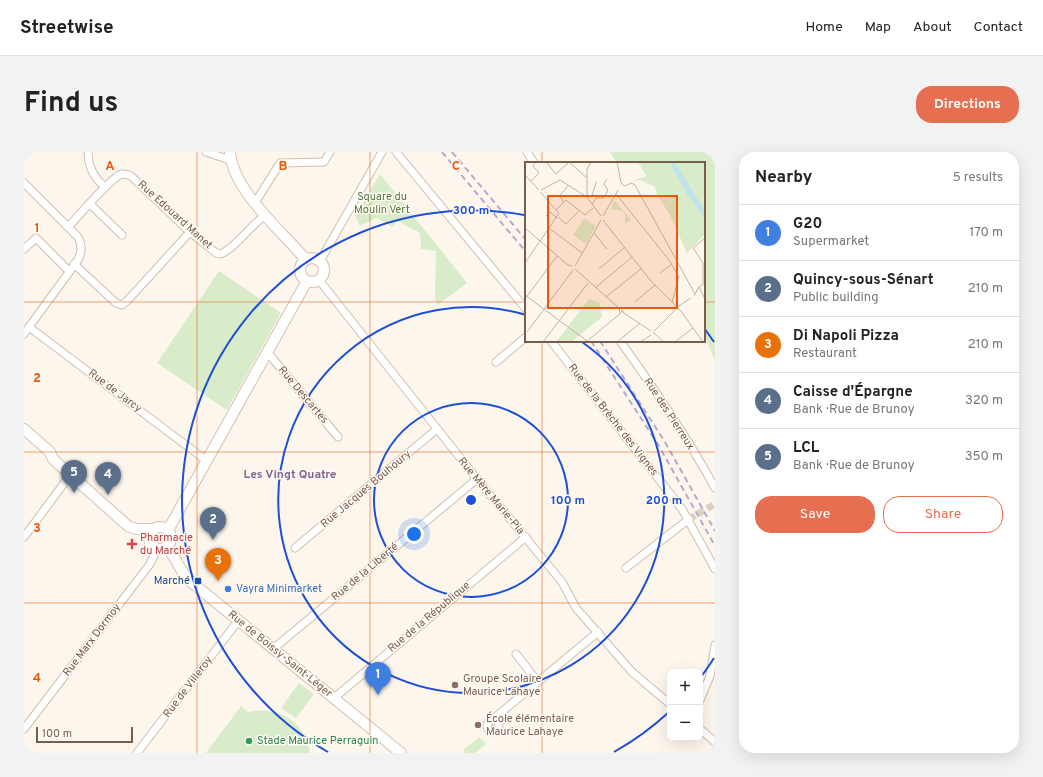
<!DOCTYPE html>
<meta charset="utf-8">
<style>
body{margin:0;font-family:Overpass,sans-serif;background:#f2f2f2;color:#222}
.controls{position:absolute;right:12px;bottom:12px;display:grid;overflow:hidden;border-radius:8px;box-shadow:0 4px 16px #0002}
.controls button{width:36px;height:36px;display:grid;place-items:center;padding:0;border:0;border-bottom:1px solid #e0e0e0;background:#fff;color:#222;font:20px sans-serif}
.scale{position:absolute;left:12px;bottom:10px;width:97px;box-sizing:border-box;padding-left:4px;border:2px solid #7a5c4d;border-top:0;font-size:11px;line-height:14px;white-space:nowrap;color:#7a5c4d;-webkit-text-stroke:3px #fffaf3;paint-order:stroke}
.you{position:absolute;left:390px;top:382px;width:14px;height:14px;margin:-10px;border:3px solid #fff;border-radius:50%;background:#1a73e8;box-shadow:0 0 0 6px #1a73e833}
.badge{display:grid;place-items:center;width:26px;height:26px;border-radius:50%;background:#e76f51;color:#fff;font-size:13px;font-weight:700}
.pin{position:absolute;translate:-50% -33px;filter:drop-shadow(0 1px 2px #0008)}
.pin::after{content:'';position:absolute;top:21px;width:14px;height:12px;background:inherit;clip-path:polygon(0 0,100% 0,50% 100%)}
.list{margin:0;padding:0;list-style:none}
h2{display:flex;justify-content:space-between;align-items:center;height:52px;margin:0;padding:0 16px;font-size:17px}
h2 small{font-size:13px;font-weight:400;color:#767676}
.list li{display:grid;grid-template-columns:26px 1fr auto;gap:12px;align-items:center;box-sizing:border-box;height:56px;padding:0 16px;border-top:1px solid #e0e0e0}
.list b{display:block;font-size:15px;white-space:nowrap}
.list p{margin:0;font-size:13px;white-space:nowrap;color:#767676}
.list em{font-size:13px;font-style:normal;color:#767676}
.actions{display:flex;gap:8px;padding:12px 16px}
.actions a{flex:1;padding:9px 0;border:1px solid #e76f51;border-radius:16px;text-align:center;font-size:14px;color:#e76f51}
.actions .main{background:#e76f51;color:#fff}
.map{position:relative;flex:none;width:691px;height:601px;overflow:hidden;border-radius:16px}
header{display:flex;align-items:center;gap:24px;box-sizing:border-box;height:56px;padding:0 20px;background:#fff;border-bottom:1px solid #e0e0e0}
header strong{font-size:19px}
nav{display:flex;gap:22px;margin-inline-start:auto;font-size:14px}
.intro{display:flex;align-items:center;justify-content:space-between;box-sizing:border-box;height:96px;padding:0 24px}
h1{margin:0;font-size:28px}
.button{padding:10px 18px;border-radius:16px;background:#e76f51;color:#fff;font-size:14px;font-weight:700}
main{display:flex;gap:24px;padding:0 24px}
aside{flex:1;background:#fff;border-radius:16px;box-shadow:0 4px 16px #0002}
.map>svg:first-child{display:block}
</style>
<header>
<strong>Streetwise</strong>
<nav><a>Home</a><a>Map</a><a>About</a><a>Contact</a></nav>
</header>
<div class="intro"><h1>Find us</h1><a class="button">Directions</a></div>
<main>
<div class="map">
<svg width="691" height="601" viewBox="0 0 691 601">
<rect width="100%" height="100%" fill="#fdf6ec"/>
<!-- green -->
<g fill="#d8ecc9">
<path d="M586,0H691V208L680,182V11H593Z"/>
<path d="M356,22L443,131L414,153L411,148L412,99L397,97L396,81L372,68L369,75L352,66L336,74L331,64Z"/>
<path d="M195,119L257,161L203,258L133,211Z"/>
<path d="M275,531L290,542L272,566L257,556Z"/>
<path d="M217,554L224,560C255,554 281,569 286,601H182Z"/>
<path d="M455,585L462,592L451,601H441L439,598Z"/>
</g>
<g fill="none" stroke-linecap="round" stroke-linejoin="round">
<!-- street-tunnel -->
<path stroke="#dcd0c4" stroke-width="7" stroke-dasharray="7 3.5" stroke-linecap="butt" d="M665,367L691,352"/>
<!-- street casing -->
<g stroke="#d1beb0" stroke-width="9">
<g id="street">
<path d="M64,0C64,15 70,26 81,35"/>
<path d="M182,0L206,8"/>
<path d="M372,0L502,157"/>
<path d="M503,0L510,11"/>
<path d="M0,31L54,85C58,93 58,99 54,108L5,175"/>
<path d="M231,51L256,11L300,10L306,0"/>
<path d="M66,52L98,83"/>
<path d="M44,75C53,66 88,24 98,22C101,22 105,23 107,24L166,80L192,101L196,102C209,99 228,71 242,63"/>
<path d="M0,97L12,86L45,119"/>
<path d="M296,109L358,0"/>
<path d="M50,112L92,151L98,153L103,149L166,80"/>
<path d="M295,128L453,327L538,430L552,456L608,520L646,552"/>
<path d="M0,182L5,175L183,309"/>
<path d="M527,189L658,357L691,417"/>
<path d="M596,189C630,236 663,285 691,336"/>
<path d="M244,201L314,285"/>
<path d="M472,210L502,185"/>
<path d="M0,385L47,322"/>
<path d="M271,396L413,277"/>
<path d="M602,416L665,367"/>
<path d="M249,497L453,327"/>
<path d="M492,502L514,530"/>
<path d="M310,546L502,385"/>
<path d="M676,548L686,524L691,493"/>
<path d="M468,568L574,480"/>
<circle cx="469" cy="574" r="6"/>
<path d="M0,577L126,412L133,397"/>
<path d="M676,577L691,590"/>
<path d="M113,601L214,469"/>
</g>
</g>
<!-- secondary casing -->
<g stroke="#d6c0b0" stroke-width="12">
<g id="secondary">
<path d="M206,0C209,39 257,78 282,108"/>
<circle cx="288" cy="118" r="12"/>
<path d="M0,277L26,300L29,307L40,317L104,374L112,377H130"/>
<circle cx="136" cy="386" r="11"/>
<path d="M144,378L283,129"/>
<path d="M144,395L158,419L166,429L377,601"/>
</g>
</g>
<!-- street -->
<use href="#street" stroke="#fff" stroke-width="7"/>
<!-- secondary -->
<use href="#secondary" stroke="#fff" stroke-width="10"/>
<!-- rail -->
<g stroke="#b9a8c9" stroke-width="2" stroke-dasharray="6 4" stroke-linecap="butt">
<path d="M418,0L502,100"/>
<path d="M428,0L502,88"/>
<path d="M567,189L635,294L691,394"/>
<path d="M576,189L641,290L691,379"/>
</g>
</g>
<!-- grid -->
<path fill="none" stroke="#e8590c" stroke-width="1" stroke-opacity="0.55" d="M173,0V601M346,0V601M518,0V11M0,150H502M680,150H691M518,189V601M0,300H691M0,451H691"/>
<!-- distance rings -->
<g fill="none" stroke="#1d4ed8" stroke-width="2">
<circle cx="447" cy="348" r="97"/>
<path d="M558 190A193 193 0 1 1 502 163"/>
<path d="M690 506A290 290 0 0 1 677 525M645 560A290 290 0 0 1 590 600M304 600A290 290 0 0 1 500 63M680 176A290 290 0 0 1 690 190"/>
</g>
<!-- markers -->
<path fill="#e0444e" stroke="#fffaf3" stroke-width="1.5" d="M106 386h4v4h4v4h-4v4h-4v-4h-4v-4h4z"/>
<rect fill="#1a4fb4" stroke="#fffaf3" stroke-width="1.5" x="170" y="425" width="8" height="8" rx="2"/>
<circle fill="#3f7fe0" stroke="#fffaf3" stroke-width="1.5" cx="204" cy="437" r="4"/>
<g fill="#8d6e63" stroke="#fffaf3" stroke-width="1.5">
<circle cx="431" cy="533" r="4"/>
<circle cx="454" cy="573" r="4"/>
</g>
<circle fill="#2e9e5b" stroke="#fffaf3" stroke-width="1.5" cx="225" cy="589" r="4"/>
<g text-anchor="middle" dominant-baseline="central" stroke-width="3" stroke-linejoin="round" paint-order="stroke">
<!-- park labels -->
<g font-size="11" fill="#537a41" stroke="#fffaf3">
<text x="358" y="45">Square du<tspan x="358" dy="13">Moulin Vert</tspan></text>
</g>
<!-- street labels -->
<g font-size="11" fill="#7a5c4d" stroke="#fffaf3">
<text transform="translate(151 63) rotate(42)">Rue Edouard Manet</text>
<text transform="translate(91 239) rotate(37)">Rue de Jarcy</text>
<text transform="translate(279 243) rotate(50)">Rue Descartes</text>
<text transform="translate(645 262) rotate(57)">Rue des Pierreux</text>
<text transform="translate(589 268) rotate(52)">Rue de la Brèche des Vignes</text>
<text transform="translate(342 337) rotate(-40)">Rue Jacques Bouhoury</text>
<text transform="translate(467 344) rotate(50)">Rue Mère Marie-Pia</text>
<text transform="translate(341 420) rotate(-40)">Rue de la Liberté</text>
<text transform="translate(405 465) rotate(-40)">Rue de la République</text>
<text transform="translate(68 488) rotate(-53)">Rue Marx Dormoy</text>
<text transform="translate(256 502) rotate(39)">Rue de Boissy-Saint-Léger</text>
<text transform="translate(164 535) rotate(-53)">Rue de Villeroy</text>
</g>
<!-- health labels -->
<g font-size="11" fill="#be3a42" stroke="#fffaf3" text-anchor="start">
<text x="116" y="386">Pharmacie<tspan x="116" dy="13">du Marché</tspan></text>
</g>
<!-- transit labels -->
<g font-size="11" fill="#164399" stroke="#fffaf3" text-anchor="end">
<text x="166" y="429">Marché</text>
</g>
<!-- shop labels -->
<g font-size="11" fill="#366cbe" stroke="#fffaf3" text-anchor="start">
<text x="212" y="437">Vayra Minimarket</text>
</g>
<!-- education labels -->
<g font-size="11" fill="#785e54" stroke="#fffaf3" text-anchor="start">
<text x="439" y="527">Groupe Scolaire<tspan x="439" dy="13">Maurice Lahaye</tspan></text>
<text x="462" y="567">École élémentaire<tspan x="462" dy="13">Maurice Lahaye</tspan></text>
</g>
<!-- leisure labels -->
<g font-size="11" fill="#27864d" stroke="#fffaf3" text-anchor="start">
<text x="233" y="589">Stade Maurice Perraguin</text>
</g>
<!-- neighbourhood labels -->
<g font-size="12" font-weight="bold" fill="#846695" stroke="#fffaf3">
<text x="266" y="323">Les Vingt Quatre</text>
</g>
</g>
<!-- overview -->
<g transform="translate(501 10)">
<rect width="180" height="180" fill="#fdf6ec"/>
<path d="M113,0H144L161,31L172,38L150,0H180V72L162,91L145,53L132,33L130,25L115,18L107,19L121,14ZM89,38L106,58L100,62V52L97,49L86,47ZM59,56L71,64L61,82L48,73ZM64,137L74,140L77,155L46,180H31Z" fill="#d8ecc9"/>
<path d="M144,0H150L180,49V56L161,31Z" fill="#bfe3e8"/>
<path fill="none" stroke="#c5b3a7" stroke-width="1" d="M21,0L31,12L44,0L62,16M66,0L62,7V35L76,54M92,0L96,21L100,24L106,21L110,23L170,132M0,13L14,28M6,19L14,11L8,4L10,0M16,28L35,18L62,35M15,30L34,51L24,66M91,32L144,98L154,115L147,140M67,34L71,20M38,40L35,33L43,24M67,43L71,36H79L83,28L79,22L82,17M31,48L41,38L60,53L68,46M21,54L25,50L32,56M78,54L93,28M33,55L41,62L54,49M78,58L126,119L156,149L178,180M0,66L43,103L47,104M69,71L82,87M0,101L24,66L57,91M50,104L76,58M50,107L94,146L95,152M74,107L100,85M135,111L147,102M178,121V101L168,86L180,76M174,125L180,137M70,126L107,95M0,133L62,179M169,134L174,125L180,121M81,135L117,106M0,137L32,94M110,140L130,123M99,149H96L126,169M129,169L154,144L166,136M2,170L48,108M128,170L139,180M18,180L63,121M61,180L96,151M92,180L115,161M115,180L126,173M150,180L168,166"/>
<path fill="#e8590c" fill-opacity="0.15" stroke="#e8590c" stroke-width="2" d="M23,34H152V146H23Z"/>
<rect width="180" height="180" fill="none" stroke="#7a5c4d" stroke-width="2"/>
</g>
<g font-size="13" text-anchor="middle" font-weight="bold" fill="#e8590c" stroke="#fffaf3" stroke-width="3" stroke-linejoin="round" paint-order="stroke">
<text x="86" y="18">A</text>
<text x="259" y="18">B</text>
<text x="432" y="18">C</text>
<text x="13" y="80">1</text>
<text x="13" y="230">2</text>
<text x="13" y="380">3</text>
<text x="13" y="530">4</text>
</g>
<circle cx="447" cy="348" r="6" fill="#1d4ed8" stroke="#fffaf3" stroke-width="2"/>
<g font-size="12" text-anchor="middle" font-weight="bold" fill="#1d4ed8" stroke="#fffaf3" stroke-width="3" stroke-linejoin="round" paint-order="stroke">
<text x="447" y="62">300 m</text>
<text x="544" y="352">100 m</text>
<text x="640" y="352">200 m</text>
</g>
</svg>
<div class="controls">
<button>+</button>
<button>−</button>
</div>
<div class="scale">100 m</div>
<div class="you"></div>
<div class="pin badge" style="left:354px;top:543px;background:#3f7fe0">1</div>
<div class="pin badge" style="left:189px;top:388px;background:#5c6f8a">2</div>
<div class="pin badge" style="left:194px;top:429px;background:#e8710a">3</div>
<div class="pin badge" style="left:84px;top:343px;background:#5c6f8a">4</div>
<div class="pin badge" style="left:50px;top:341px;background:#5c6f8a">5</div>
</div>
<aside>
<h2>Nearby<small>5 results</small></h2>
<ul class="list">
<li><span class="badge" style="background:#3f7fe0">1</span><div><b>G20</b><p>Supermarket</p></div><em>170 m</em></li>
<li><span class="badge" style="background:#5c6f8a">2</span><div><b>Quincy-sous-Sénart</b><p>Public building</p></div><em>210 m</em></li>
<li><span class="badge" style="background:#e8710a">3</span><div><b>Di Napoli Pizza</b><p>Restaurant</p></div><em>210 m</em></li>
<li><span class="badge" style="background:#5c6f8a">4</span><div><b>Caisse d'Épargne</b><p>Bank · Rue de Brunoy</p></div><em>320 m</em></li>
<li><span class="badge" style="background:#5c6f8a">5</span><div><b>LCL</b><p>Bank · Rue de Brunoy</p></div><em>350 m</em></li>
</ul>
<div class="actions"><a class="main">Save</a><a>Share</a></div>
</aside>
</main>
